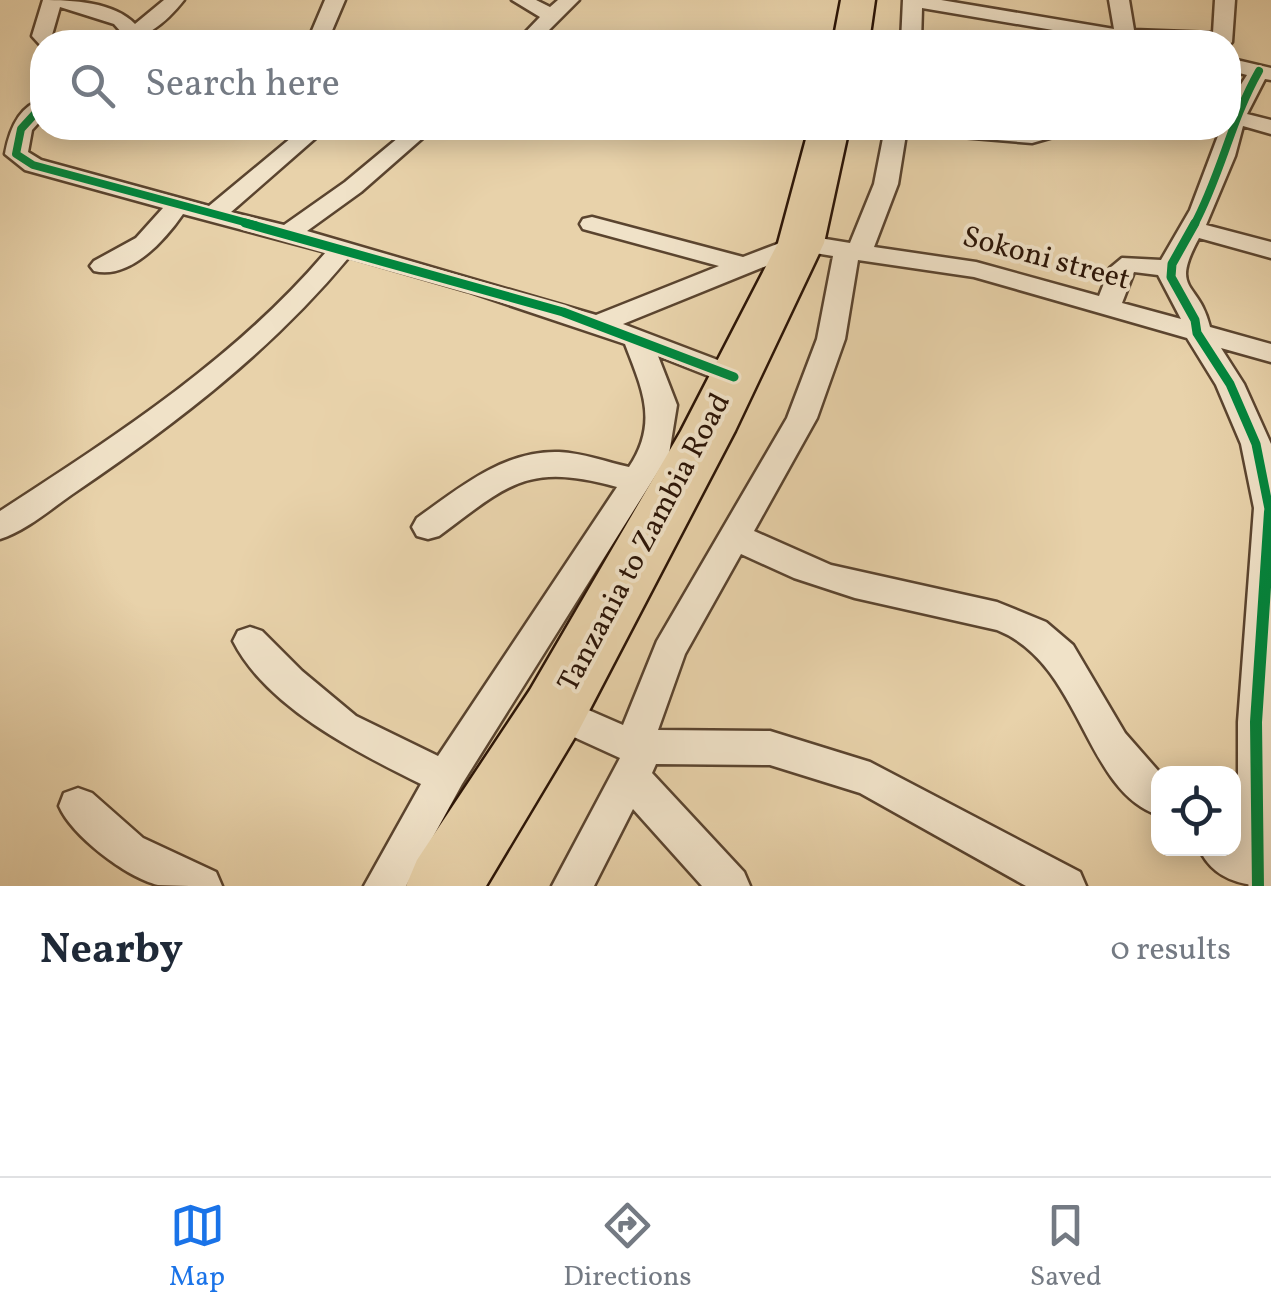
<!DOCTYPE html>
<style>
body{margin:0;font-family:Vollkorn,serif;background:#f2f2f3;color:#1f2937}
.controls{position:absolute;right:30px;bottom:30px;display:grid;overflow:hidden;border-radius:20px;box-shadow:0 5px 25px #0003}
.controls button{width:90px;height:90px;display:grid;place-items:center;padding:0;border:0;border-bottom:2px solid #e0e1e3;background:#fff;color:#1f2937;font:50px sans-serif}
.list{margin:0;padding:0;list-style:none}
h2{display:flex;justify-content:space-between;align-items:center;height:130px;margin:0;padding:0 40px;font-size:42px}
h2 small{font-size:32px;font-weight:400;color:#747a83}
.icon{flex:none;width:55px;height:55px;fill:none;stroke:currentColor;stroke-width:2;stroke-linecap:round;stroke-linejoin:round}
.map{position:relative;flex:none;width:1271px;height:886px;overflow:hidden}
.search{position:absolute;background:#fff;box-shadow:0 5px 25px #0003;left:30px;right:30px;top:30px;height:110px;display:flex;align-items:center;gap:25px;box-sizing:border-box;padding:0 35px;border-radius:40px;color:#747a83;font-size:38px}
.sheet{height:290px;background:#fff}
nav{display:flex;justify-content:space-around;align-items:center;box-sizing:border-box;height:140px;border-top:2px solid #e0e1e3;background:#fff;font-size:28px;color:#747a83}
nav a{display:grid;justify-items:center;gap:5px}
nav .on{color:#1a73e8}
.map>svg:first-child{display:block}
</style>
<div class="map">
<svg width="1271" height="886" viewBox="0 0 1271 886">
<rect width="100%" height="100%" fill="#e8d2aa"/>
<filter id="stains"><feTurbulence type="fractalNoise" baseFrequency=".002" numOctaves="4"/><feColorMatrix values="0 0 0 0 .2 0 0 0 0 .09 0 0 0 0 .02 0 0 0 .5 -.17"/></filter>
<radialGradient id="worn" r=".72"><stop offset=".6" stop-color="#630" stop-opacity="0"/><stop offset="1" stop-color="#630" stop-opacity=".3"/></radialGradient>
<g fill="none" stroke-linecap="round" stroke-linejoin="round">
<!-- street casing -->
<g stroke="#5a442f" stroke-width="5">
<g id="street">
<path d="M43,0C72,0 114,2 135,24L164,0H184C165,24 143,42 112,42L122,33L114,24L60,7L52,35L58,42H42V47L32,36Z"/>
<path d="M325,0H345L331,33L332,42H312L311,33Z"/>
<path d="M512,0H536L550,7L558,0H579L537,42H516L540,17Z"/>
<path d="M903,0H941L1114,29L1109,0H1129L1134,30L1213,33L1215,0H1235L1232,42L1228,46V42H1124L922,8L921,42H901Z"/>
<path d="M1228,58L1271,68V80L1265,79L1247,114L1271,120V134L1243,126L1235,156L1206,225L1271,242V258L1199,238C1169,293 1199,280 1210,327L1271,344V362L1221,348L1244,384L1271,444V886C1242,886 1212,879 1199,848H1234V835L1238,838V722L1254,508L1241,444L1216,385L1187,338L974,277L858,260L845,339L817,418L754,531L831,565L997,602L1046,622L1073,645L1125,733L1161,774L1158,815C1084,790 1082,664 997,630L855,598L794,578L741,554L685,654L658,730L770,731L870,762L1080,872L1086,886H1026L860,793L770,765L656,764L652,773L744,872L750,886H702L633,809L594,886H552L620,758L541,722L536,711L541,700L554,695L623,725L657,641L787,418L817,339L833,256L803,251L623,324L744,370L748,377L744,384L734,386L658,356L677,405L669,454L462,784L406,886H364L421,784C358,753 266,707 233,641L238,631L250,627L262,631L302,671L356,716L438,756L617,487C527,462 509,484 439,536L428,539L417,536L412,527L417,518C459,488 504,450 559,452C583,453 606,462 629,467C659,422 642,389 625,344L467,291L349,257C271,351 177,423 77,491C53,507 28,530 0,539V511C117,435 235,359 326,252L183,214C165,240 130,280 94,271L90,266L94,261L136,238L163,208L25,170L5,154C9,132 18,106 42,100V119L32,130L28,152L41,160L209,206L303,128H327L231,212L284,225L345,182L410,128H434L361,192L307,231L596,315L719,266L583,229L580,224L583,219L592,217L743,257L801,235L850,243L874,184L885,128H907L898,184L874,247L976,262L1099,296L1110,268L1122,258L1161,260L1190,210L1221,128H1228V105L1247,75L1228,70ZM1134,272L1158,275L1181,319L1122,303Z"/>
<path d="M926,128H1070L1067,133L1032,143L937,135Z"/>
<path d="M78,788L92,793L143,838L216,872L222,886C203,886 176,886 158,885C126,877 72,836 59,806L64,793Z"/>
</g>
</g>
<!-- highway casing -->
<g stroke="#2b1406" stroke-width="5">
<g id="highway">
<path d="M841,0H875L869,42H833Z"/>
<path d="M809,128H849L824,243L735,431L578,732L486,886H406L417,860L530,690L681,431L778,243Z"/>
</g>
</g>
<!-- street -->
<use href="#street" fill="#f0e2c8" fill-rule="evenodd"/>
<!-- highway -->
<use href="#highway" fill="#e8d2aa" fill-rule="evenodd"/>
<!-- cycleway-far2 casing -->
<g stroke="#f0e2c8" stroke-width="12">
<g id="cycleway-far2">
<path d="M42,106L21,129L16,154L33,165L255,225"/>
<path d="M1194,225C1221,175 1231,120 1259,71"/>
</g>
</g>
<!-- cycleway-far1 casing -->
<g stroke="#f0e2c8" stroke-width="15">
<g id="cycleway-far1">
<path d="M245,223L563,312L734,377"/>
<path d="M1195,223L1172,264L1171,277L1195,320L1197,333L1230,384L1256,444L1270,514"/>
</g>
</g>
<!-- cycleway casing -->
<g stroke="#f0e2c8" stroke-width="19">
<path id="cycleway" d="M1258,886L1256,722L1270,512"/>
</g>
<!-- cycleway-far2 -->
<use href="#cycleway-far2" stroke="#00873e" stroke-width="8"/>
<!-- cycleway-far1 -->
<use href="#cycleway-far1" stroke="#00873e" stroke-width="9"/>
<!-- cycleway -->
<use href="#cycleway" stroke="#00873e" stroke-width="12"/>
</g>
<g text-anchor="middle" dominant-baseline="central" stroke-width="8" stroke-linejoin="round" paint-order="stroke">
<!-- street labels -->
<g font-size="30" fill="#2b1406" stroke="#f0e2c8">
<text transform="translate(1046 259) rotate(15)">Sokoni street</text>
<text transform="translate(645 543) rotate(-62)">Tanzania to Zambia Road</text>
</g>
</g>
<rect width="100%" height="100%" filter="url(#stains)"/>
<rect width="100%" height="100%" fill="url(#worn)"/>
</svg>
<div class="controls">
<button><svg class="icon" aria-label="locate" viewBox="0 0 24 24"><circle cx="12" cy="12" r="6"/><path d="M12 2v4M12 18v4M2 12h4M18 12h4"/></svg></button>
</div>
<div class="search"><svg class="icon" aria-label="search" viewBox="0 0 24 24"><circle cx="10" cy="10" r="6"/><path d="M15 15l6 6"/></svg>Search here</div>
</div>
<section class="sheet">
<h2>Nearby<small>0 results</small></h2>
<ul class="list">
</ul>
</section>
<nav>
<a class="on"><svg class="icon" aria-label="map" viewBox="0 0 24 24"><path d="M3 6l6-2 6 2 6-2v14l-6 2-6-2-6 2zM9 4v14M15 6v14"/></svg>Map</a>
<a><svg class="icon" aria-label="directions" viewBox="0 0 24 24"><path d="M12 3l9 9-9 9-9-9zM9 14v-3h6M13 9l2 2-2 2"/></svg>Directions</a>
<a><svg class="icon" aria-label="saved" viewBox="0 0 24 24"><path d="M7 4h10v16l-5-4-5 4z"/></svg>Saved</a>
</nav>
